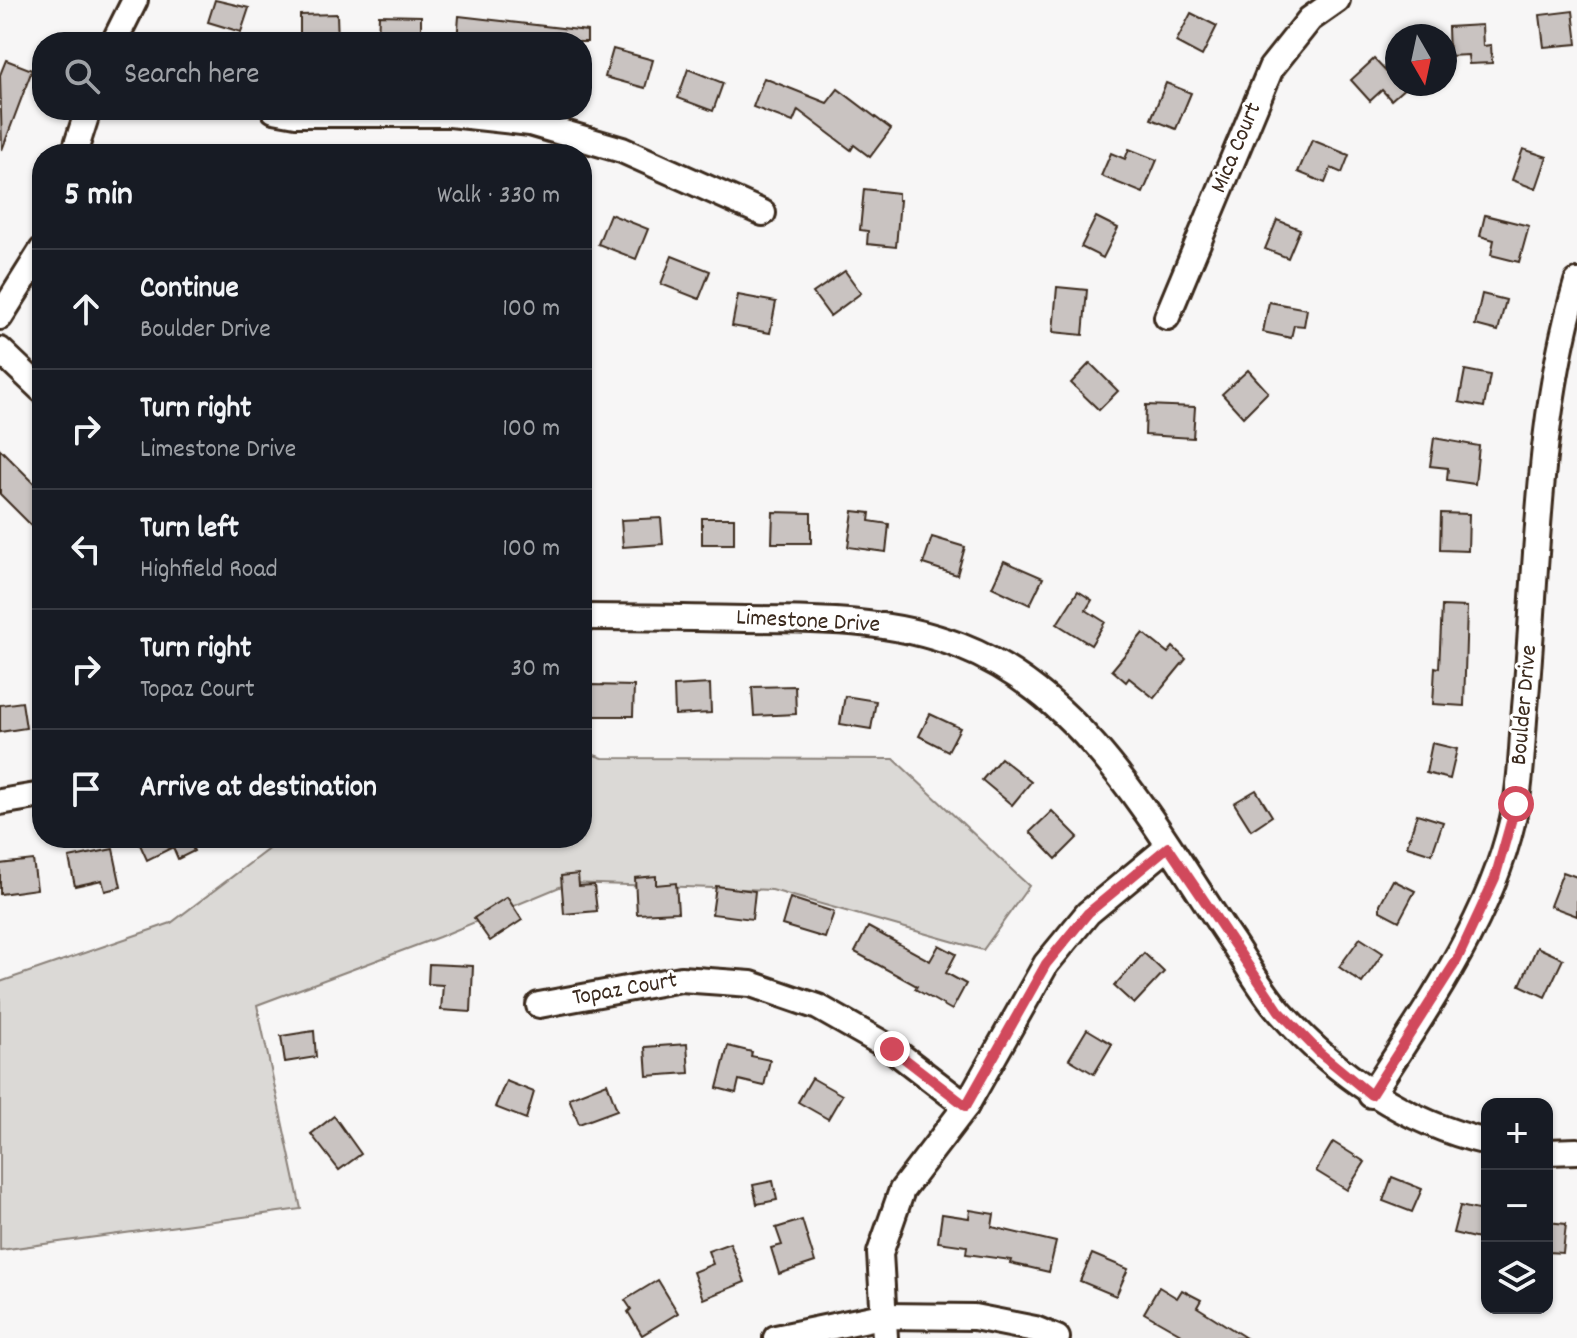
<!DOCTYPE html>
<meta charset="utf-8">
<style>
body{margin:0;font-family:Dekko,sans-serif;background:#20242c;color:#f1f3f6}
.controls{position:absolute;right:24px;bottom:24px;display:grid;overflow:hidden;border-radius:16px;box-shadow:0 2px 6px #0004}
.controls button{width:72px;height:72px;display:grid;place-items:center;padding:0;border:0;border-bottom:2px solid #363941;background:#171b24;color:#f1f3f6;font:40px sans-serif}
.compass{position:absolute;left:1385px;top:24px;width:72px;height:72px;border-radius:50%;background:#171b24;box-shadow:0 2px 6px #0004;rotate:171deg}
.stop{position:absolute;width:24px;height:24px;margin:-18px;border:6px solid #d1495b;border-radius:50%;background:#fff}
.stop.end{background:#d1495b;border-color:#fff;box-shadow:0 2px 8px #0008}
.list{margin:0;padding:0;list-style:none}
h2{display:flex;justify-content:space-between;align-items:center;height:104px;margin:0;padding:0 32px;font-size:34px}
h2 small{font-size:26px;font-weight:400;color:#9ea1a6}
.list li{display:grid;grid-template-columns:52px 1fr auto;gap:24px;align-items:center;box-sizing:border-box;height:120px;padding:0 32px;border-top:2px solid #363941}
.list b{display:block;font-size:30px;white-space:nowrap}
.list p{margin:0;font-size:26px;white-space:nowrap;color:#9ea1a6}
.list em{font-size:26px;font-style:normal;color:#9ea1a6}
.icon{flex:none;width:44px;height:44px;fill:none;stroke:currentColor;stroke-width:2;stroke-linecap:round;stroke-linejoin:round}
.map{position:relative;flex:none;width:1577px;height:1338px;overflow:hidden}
.search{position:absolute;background:#171b24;box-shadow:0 2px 6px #0004;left:32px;top:32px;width:560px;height:88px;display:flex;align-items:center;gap:20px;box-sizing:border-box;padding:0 28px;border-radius:32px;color:#9ea1a6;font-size:30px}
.panel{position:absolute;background:#171b24;box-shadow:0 2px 6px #0004;left:32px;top:144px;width:560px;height:704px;border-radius:32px}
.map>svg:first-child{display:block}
</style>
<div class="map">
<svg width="1577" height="1338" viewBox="0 0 1577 1338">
<rect width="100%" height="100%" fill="#f7f6f6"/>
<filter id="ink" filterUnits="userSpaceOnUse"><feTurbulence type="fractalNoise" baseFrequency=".0125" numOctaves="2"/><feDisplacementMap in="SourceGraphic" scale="16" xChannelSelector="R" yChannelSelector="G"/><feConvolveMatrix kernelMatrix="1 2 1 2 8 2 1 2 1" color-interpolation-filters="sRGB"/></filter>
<g filter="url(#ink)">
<!-- green -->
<path fill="#dbd9d6" stroke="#8b827a" stroke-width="2" d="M582,751L603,758L894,759L1029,886L983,950L772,890L569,883L439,937L257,1005L301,1209L0,1250V982L171,923L283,838H582Z"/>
<!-- building -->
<g fill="#c9c3c1" stroke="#3b2a1e" stroke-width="2">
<path d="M215,0L249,8L241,32L208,22Z"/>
<path d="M1573,11L1577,44L1544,47L1540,15Z"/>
<path d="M1191,13L1217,26L1202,56L1176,42Z"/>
<path d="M337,14L338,42H300V15Z"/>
<path d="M379,15L421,16V42H378Z"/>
<path d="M459,16L587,31V42H457Z"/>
<path d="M1482,25L1483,46L1491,45L1492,63L1469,64L1468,55L1449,56L1448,27Z"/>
<path d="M613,49L653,60L645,88L605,77Z"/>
<path d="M1374,59L1390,76L1395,72L1397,74V84L1407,86L1391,100L1382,90L1370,101L1351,80Z"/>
<path d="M6,60L32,70L2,150L0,75Z"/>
<path d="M688,69L723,83L713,111L678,98Z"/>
<path d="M764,78L827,103L838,89L891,129L870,157L854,145L851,150L798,110L793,122L753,107Z"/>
<path d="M1166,83L1191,93L1176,129L1151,119Z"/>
<path d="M1312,140L1349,155L1342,173L1331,168L1325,183L1298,172Z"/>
<path d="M1129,149L1157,160L1143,193L1101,176L1111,153L1125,159Z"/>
<path d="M1523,149L1547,157L1536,189L1512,180Z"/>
<path d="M864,189L898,193V200H900L896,247L867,244L868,231L860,230Z"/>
<path d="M610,214L648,229L636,259L598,244Z"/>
<path d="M1485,215L1529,226L1519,262L1491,255L1494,240L1480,236Z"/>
<path d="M1096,217L1118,228L1103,258L1081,247Z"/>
<path d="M1277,220L1300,229L1288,258L1265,249Z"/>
<path d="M672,256L710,271L699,299L661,284Z"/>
<path d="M845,271L861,293L830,316L813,293Z"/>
<path d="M1057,287L1087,290L1083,335L1053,332Z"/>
<path d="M1482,294L1506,300L1498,331L1475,325Z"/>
<path d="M738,295L776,302L770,333L732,326Z"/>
<path d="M1269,302L1307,309L1304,326L1294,325L1291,338L1263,332Z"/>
<path d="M1090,363L1118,391L1099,410L1071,383Z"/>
<path d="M1248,370L1268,392L1243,417L1222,394Z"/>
<path d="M1465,370L1490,375L1484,407L1459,402Z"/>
<path d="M1146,405L1195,407L1193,438L1145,435Z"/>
<path d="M1434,438L1479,446L1475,484L1447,480L1448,468L1430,466Z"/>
<path d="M0,449L42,491V536L0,494Z"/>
<path d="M853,511L870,513L869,521L889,524L886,552L848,547Z"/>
<path d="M773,512L811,513V543H772Z"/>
<path d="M1441,513L1469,514L1468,551L1440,550Z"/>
<path d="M661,518L663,544L623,547L621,520Z"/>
<rect x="702" y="518" width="32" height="26"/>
<path d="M932,537L965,547L957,575L923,564Z"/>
<path d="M1004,561L1043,578L1030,605L992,587Z"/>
<path d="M1078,591L1092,600L1086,610L1105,622L1091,645L1057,624Z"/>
<path d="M1442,606L1467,607L1464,706L1433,704L1435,667L1439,668Z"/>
<path d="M1143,633L1168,653L1173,647L1186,659L1154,698L1129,678L1126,682L1112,670Z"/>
<path d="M710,684L711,713L675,715L674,686Z"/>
<path d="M591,685L634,686L633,716H590Z"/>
<path d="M795,686L796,714L754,716L752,687Z"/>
<path d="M845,696L876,701L871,729L840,724Z"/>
<path d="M22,702L26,728L0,732V705Z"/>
<path d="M930,714L960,728L948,751L919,736Z"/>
<path d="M1432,743L1457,749L1450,779L1426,773Z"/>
<path d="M1001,758L1031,782L1012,805L982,780Z"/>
<path d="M1256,790L1272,816L1251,830L1234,803Z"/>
<path d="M1052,811L1078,837L1056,859L1030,832Z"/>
<path d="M1417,814L1443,822L1432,854L1407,846Z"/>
<path d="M137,838H193L189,840L194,851L178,859L173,847L147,860Z"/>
<path d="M113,849L121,887L105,891L102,880L75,886L69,858Z"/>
<path d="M33,860L37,889L0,894V864Z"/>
<path d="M1563,872L1577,877V916L1550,906Z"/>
<path d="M578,874L579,886L594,885L597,911L564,914L561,876Z"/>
<path d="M656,876V885L676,883L678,912L637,914L635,878Z"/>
<path d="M1393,880L1415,891L1399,921L1380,911V904Z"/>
<path d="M716,886L755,891L752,919L712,914Z"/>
<path d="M507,897L522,920L490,941L474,918Z"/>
<path d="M790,898L834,912L825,938L782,925Z"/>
<path d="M868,927L930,961L939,945L956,954L946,973L966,984L952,1010L915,989L917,986L855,952Z"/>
<path d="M1360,938L1383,953L1362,983L1339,967Z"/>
<path d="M1537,947L1563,959L1545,997L1520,985Z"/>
<path d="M1144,953L1164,972L1134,1004L1114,986Z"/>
<path d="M429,964L473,966L471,1012L441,1010L443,985L428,984Z"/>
<path d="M1087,1029L1112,1044L1094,1074L1069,1059Z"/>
<path d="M314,1031L316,1057L285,1062L281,1036Z"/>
<path d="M687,1044L689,1073L647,1076L645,1047Z"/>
<path d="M728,1046L752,1052L751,1056L770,1060L764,1086L739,1080L736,1093L717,1088Z"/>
<path d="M812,1078L842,1095L828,1119L798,1102Z"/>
<path d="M506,1081L534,1092L526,1119L495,1107Z"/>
<path d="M607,1083L617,1110L579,1124L569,1098Z"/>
<path d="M334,1116L361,1154L339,1170L311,1134Z"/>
<path d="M1333,1142L1365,1162L1347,1190L1316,1171Z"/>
<path d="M1392,1177L1422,1189L1412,1212L1383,1201Z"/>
<path d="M773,1181L777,1200L757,1204L753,1185Z"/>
<path d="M1460,1206L1487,1212V1241L1453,1233Z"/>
<path d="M970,1210L994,1214L992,1227L1056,1242L1049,1272L1010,1263L1011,1260L966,1254L967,1246L938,1242L942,1214L969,1218Z"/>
<path d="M802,1220L815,1262L779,1274L771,1248L782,1245L776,1228Z"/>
<path d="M1547,1222L1566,1224L1563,1253L1547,1252Z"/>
<path d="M730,1243L745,1282L703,1299L693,1272L713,1264L708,1251Z"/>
<path d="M1092,1254L1128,1269L1116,1296L1080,1281Z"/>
<path d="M658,1280L678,1313L642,1335L628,1312L631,1309L625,1300Z"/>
<path d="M1159,1287L1177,1298L1182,1290L1201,1300L1197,1307L1246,1338H1188L1144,1313Z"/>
</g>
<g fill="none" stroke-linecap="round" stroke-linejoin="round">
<!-- minor casing -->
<g stroke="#3b2a1e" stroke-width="30">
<g id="minor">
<path d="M114,42L135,0"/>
<path d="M274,110L296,114H450L530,123L622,150L763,213"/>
<path d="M74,154L88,110"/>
<path d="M0,317L42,250"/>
<path d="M1167,317L1271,68L1310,19L1337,0"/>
<path d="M0,350L42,390"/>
<path d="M582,617C636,617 691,618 745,619C818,619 891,619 960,646C1089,696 1159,835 1233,943C1248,966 1262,992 1281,1013C1336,1075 1406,1123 1487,1142"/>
<path d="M0,802L42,795"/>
<path d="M539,1005L681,979L751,984L818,1007L892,1049L966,1106"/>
<path d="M1371,1095C1429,1004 1496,912 1516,804C1522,773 1522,739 1525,708C1538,565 1536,420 1577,282"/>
<path d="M1547,1152L1577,1151"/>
<path d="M776,1338L882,1316L974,1317L1035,1329L1057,1338"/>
<path d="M885,1338L880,1253L902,1190L966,1106L1046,964L1088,913L1168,847"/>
</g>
</g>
<!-- minor -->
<use href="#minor" stroke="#fff" stroke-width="24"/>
</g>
</g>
<g fill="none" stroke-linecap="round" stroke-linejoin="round" filter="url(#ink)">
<!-- route -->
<path stroke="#d1495b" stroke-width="10" d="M892,1049L966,1106L1046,964L1088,913L1168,847L1279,1011L1320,1053L1371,1095L1457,960L1495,878L1516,804"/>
</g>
<g text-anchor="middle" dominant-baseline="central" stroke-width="6" stroke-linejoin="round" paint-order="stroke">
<!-- street labels -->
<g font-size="24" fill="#3b2a1e" stroke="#fff">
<text transform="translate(1237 148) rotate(-67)">Mica Court</text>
<text transform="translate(808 622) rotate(3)">Limestone Drive</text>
<text transform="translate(1525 705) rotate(-85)">Boulder Drive</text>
<text transform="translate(625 990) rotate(-10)">Topaz Court</text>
</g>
</g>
</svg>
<div class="controls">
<button>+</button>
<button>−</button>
<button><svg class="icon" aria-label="layers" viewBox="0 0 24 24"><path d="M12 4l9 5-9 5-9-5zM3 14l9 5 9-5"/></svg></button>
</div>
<svg class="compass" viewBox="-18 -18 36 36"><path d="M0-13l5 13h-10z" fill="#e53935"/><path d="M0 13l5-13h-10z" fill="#9ea1a6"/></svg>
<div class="stop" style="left:1516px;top:804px"></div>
<div class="stop end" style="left:892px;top:1049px"></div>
<div class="search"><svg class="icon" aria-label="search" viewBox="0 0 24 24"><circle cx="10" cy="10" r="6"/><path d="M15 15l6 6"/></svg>Search here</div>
<section class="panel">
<h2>5 min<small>Walk · 330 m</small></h2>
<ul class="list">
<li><svg class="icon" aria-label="ahead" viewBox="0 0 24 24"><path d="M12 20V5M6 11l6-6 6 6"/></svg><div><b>Continue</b><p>Boulder Drive</p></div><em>100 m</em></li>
<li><svg class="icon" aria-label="right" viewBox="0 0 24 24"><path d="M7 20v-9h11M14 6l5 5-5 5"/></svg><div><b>Turn right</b><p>Limestone Drive</p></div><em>100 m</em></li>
<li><svg class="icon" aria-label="left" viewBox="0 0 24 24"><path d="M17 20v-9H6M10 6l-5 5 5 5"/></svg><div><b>Turn left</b><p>Highfield Road</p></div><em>100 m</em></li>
<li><svg class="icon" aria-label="right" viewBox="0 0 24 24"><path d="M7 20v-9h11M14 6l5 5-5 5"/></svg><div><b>Turn right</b><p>Topaz Court</p></div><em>30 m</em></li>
<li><svg class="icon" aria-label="arrive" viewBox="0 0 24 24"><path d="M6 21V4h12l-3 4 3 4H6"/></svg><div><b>Arrive at destination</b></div></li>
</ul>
</section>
</div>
